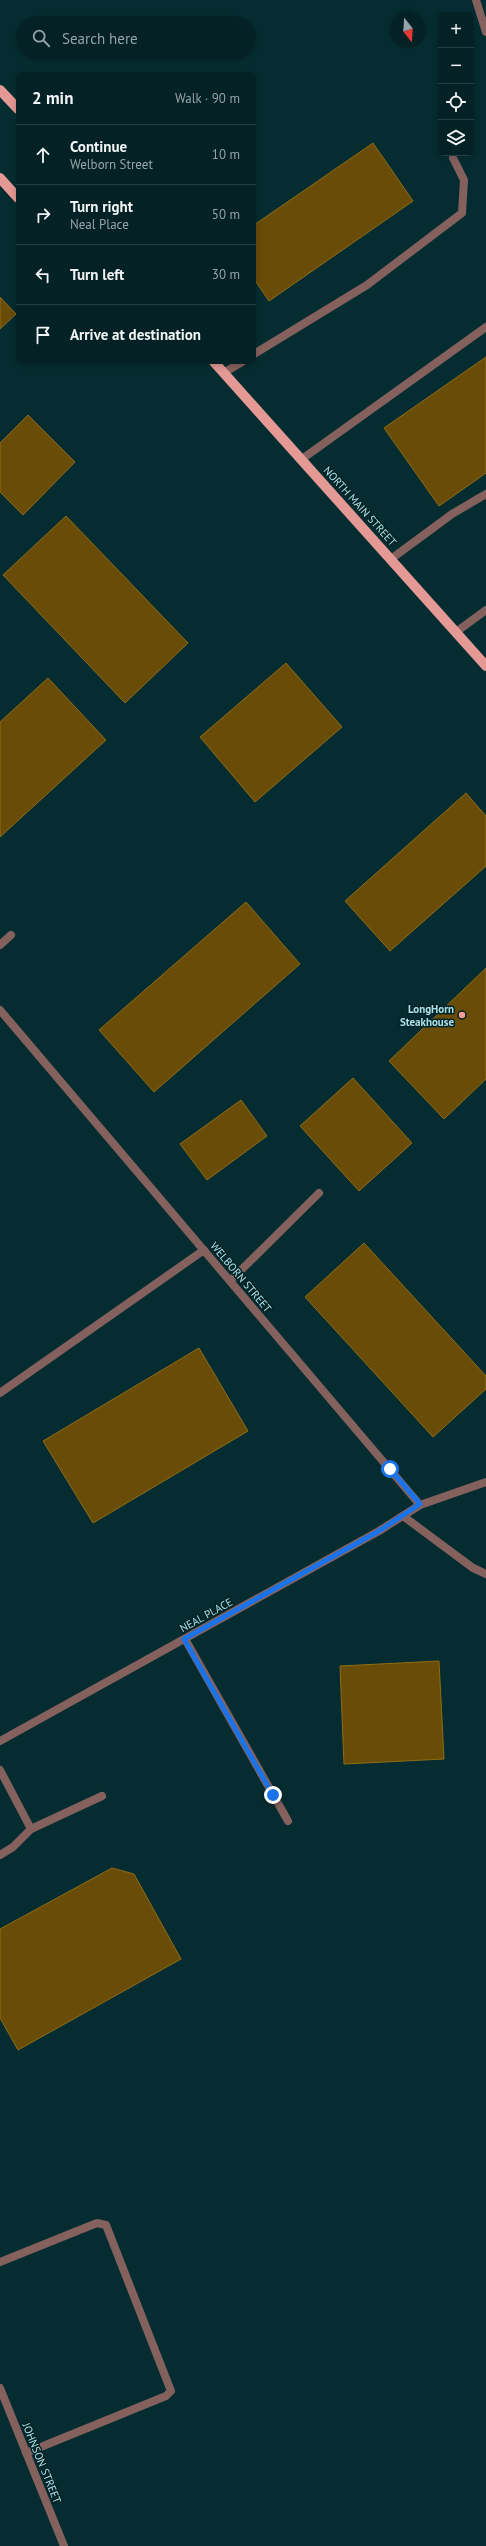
<!DOCTYPE html>
<meta charset="utf-8">
<style>
body{margin:0;font-family:"PT Sans",sans-serif;background:#0d2a2d;color:#f1f3f6}
.controls{position:absolute;right:12px;top:12px;display:grid;overflow:hidden;border-radius:6px;box-shadow:0 2px 6px #0003}
.controls button{width:36px;height:36px;display:grid;place-items:center;padding:0;border:0;border-bottom:1px solid #253f42;background:#042225;color:#f1f3f6;font:20px sans-serif}
.compass{position:absolute;left:390px;top:12px;width:36px;height:36px;border-radius:50%;background:#042225;box-shadow:0 2px 6px #0003;rotate:163deg}
.stop{position:absolute;width:12px;height:12px;margin:-9px;border:3px solid #1a73e8;border-radius:50%;background:#fff}
.stop.end{background:#1a73e8;border-color:#fff;box-shadow:0 1px 4px #0008}
.list{margin:0;padding:0;list-style:none}
h2{display:flex;justify-content:space-between;align-items:center;height:52px;margin:0;padding:0 16px;font-size:17px}
h2 small{font-size:13px;font-weight:400;color:#97a4a7}
.list li{display:grid;grid-template-columns:26px 1fr auto;gap:12px;align-items:center;box-sizing:border-box;height:60px;padding:0 16px;border-top:1px solid #253f42}
.list b{display:block;font-size:15px;white-space:nowrap}
.list p{margin:0;font-size:13px;white-space:nowrap;color:#97a4a7}
.list em{font-size:13px;font-style:normal;color:#97a4a7}
.icon{flex:none;width:22px;height:22px;fill:none;stroke:currentColor;stroke-width:2;stroke-linecap:round;stroke-linejoin:round}
.map{position:relative;flex:none;width:486px;height:2546px;overflow:hidden}
.search{position:absolute;background:#042225;box-shadow:0 2px 6px #0003;left:16px;top:16px;width:240px;height:44px;display:flex;align-items:center;gap:10px;box-sizing:border-box;padding:0 14px;border-radius:22px;color:#97a4a7;font-size:15px}
.panel{position:absolute;background:#042225;box-shadow:0 2px 6px #0003;left:16px;top:72px;width:240px;height:292px;border-radius:6px}
.map>svg:first-child{display:block}
</style>
<div class="map">
<svg width="486" height="2546" viewBox="0 0 486 2546">
<rect width="100%" height="100%" fill="#052d31"/>
<!-- building -->
<g fill="#684c07" stroke="#916c13">
<path d="M373,143L413,201L269,301L254,279V225Z"/>
<path d="M0,297L16,314L0,329Z"/>
<path d="M486,357V473L439,506L384,428Z"/>
<path d="M28,415L75,462L23,515L0,492V443Z"/>
<path d="M66,516L188,643L125,703L3,575Z"/>
<path d="M286,663L342,727L255,802L200,737Z"/>
<path d="M48,678L106,740L0,837V722Z"/>
<path d="M466,793L486,816V866L390,951L345,901Z"/>
<path d="M246,902L300,964L154,1092L99,1030Z"/>
<path d="M486,968V1079L444,1119L389,1061Z"/>
<path d="M353,1078L412,1143L359,1191L300,1126Z"/>
<path d="M241,1100L267,1136L207,1180L180,1144Z"/>
<path d="M364,1243L486,1376V1389L433,1437L305,1297Z"/>
<path d="M199,1348L248,1431L93,1523L43,1441Z"/>
<path d="M439,1661L444,1759L344,1764L340,1666Z"/>
<path d="M112,1868L134,1874L181,1959L18,2050L0,2018V1929Z"/>
</g>
<g fill="none" stroke-linecap="round" stroke-linejoin="round">
<!-- service -->
<g stroke="#85615e" stroke-width="8">
<path d="M476,0L486,32"/>
<path d="M254,354L367,285L462,213L464,180L453,158"/>
<path d="M225,372L242,362"/>
<path d="M302,459L486,327"/>
<path d="M391,559L452,514L486,494"/>
<path d="M456,632L486,610"/>
<path d="M0,945L11,935"/>
<path d="M230,1281L319,1193"/>
<path d="M0,1393L204,1250"/>
<path d="M403,1516L473,1568L486,1574"/>
<path d="M185,1639L288,1821"/>
<path d="M0,1770L31,1829L13,1847L0,1855"/>
<path d="M31,1829L102,1796"/>
<path d="M0,2262L97,2223L106,2225L171,2391L166,2396L26,2453"/>
</g>
<!-- minor -->
<g stroke="#85615e" stroke-width="8">
<path d="M0,1010L420,1505"/>
<path d="M0,1741L379,1531L420,1505L486,1482"/>
</g>
<!-- tertiary -->
<path stroke="#85615e" stroke-width="8" d="M0,2388L64,2546"/>
<!-- primary -->
<g stroke="#e49994" stroke-width="10">
<path d="M0,90L18,109"/>
<path d="M0,178L18,198"/>
<path d="M214,362L486,666"/>
</g>
</g>
<g fill="none" stroke-linecap="round" stroke-linejoin="round">
<!-- route -->
<path stroke="#1a73e8" stroke-width="5" d="M273,1795L184,1639L379,1531L420,1504L390,1469"/>
</g>
<!-- markers -->
<circle fill="#f59c96" stroke="#002327" stroke-width="1.5" cx="462" cy="1015" r="4"/>
<g text-anchor="middle" dominant-baseline="central" stroke-width="3" stroke-linejoin="round" paint-order="stroke">
<!-- street labels -->
<g font-size="11" fill="#ade1e6" stroke="#002327">
<text transform="translate(360 506) rotate(48)">NORTH MAIN STREET</text>
<text transform="translate(241 1277) rotate(50)">WELBORN STREET</text>
<text transform="translate(206 1615) rotate(-29)">NEAL PLACE</text>
<text transform="translate(42 2463) rotate(68)">JOHNSON STREET</text>
</g>
<!-- poi labels -->
<g font-size="11" font-weight="bold" fill="#ade1e6" stroke="#002327" text-anchor="end">
<text x="454" y="1009">LongHorn<tspan x="454" dy="13">Steakhouse</tspan></text>
</g>
</g>
</svg>
<div class="controls">
<button>+</button>
<button>−</button>
<button><svg class="icon" aria-label="locate" viewBox="0 0 24 24"><circle cx="12" cy="12" r="6"/><path d="M12 2v4M12 18v4M2 12h4M18 12h4"/></svg></button>
<button><svg class="icon" aria-label="layers" viewBox="0 0 24 24"><path d="M12 4l9 5-9 5-9-5zM3 14l9 5 9-5"/></svg></button>
</div>
<svg class="compass" viewBox="-18 -18 36 36"><path d="M0-13l5 13h-10z" fill="#e53935"/><path d="M0 13l5-13h-10z" fill="#97a4a7"/></svg>
<div class="stop" style="left:390px;top:1469px"></div>
<div class="stop end" style="left:273px;top:1795px"></div>
<div class="search"><svg class="icon" aria-label="search" viewBox="0 0 24 24"><circle cx="10" cy="10" r="6"/><path d="M15 15l6 6"/></svg>Search here</div>
<section class="panel">
<h2>2 min<small>Walk · 90 m</small></h2>
<ul class="list">
<li><svg class="icon" aria-label="ahead" viewBox="0 0 24 24"><path d="M12 20V5M6 11l6-6 6 6"/></svg><div><b>Continue</b><p>Welborn Street</p></div><em>10 m</em></li>
<li><svg class="icon" aria-label="right" viewBox="0 0 24 24"><path d="M7 20v-9h11M14 6l5 5-5 5"/></svg><div><b>Turn right</b><p>Neal Place</p></div><em>50 m</em></li>
<li><svg class="icon" aria-label="left" viewBox="0 0 24 24"><path d="M17 20v-9H6M10 6l-5 5 5 5"/></svg><div><b>Turn left</b></div><em>30 m</em></li>
<li><svg class="icon" aria-label="arrive" viewBox="0 0 24 24"><path d="M6 21V4h12l-3 4 3 4H6"/></svg><div><b>Arrive at destination</b></div></li>
</ul>
</section>
</div>
